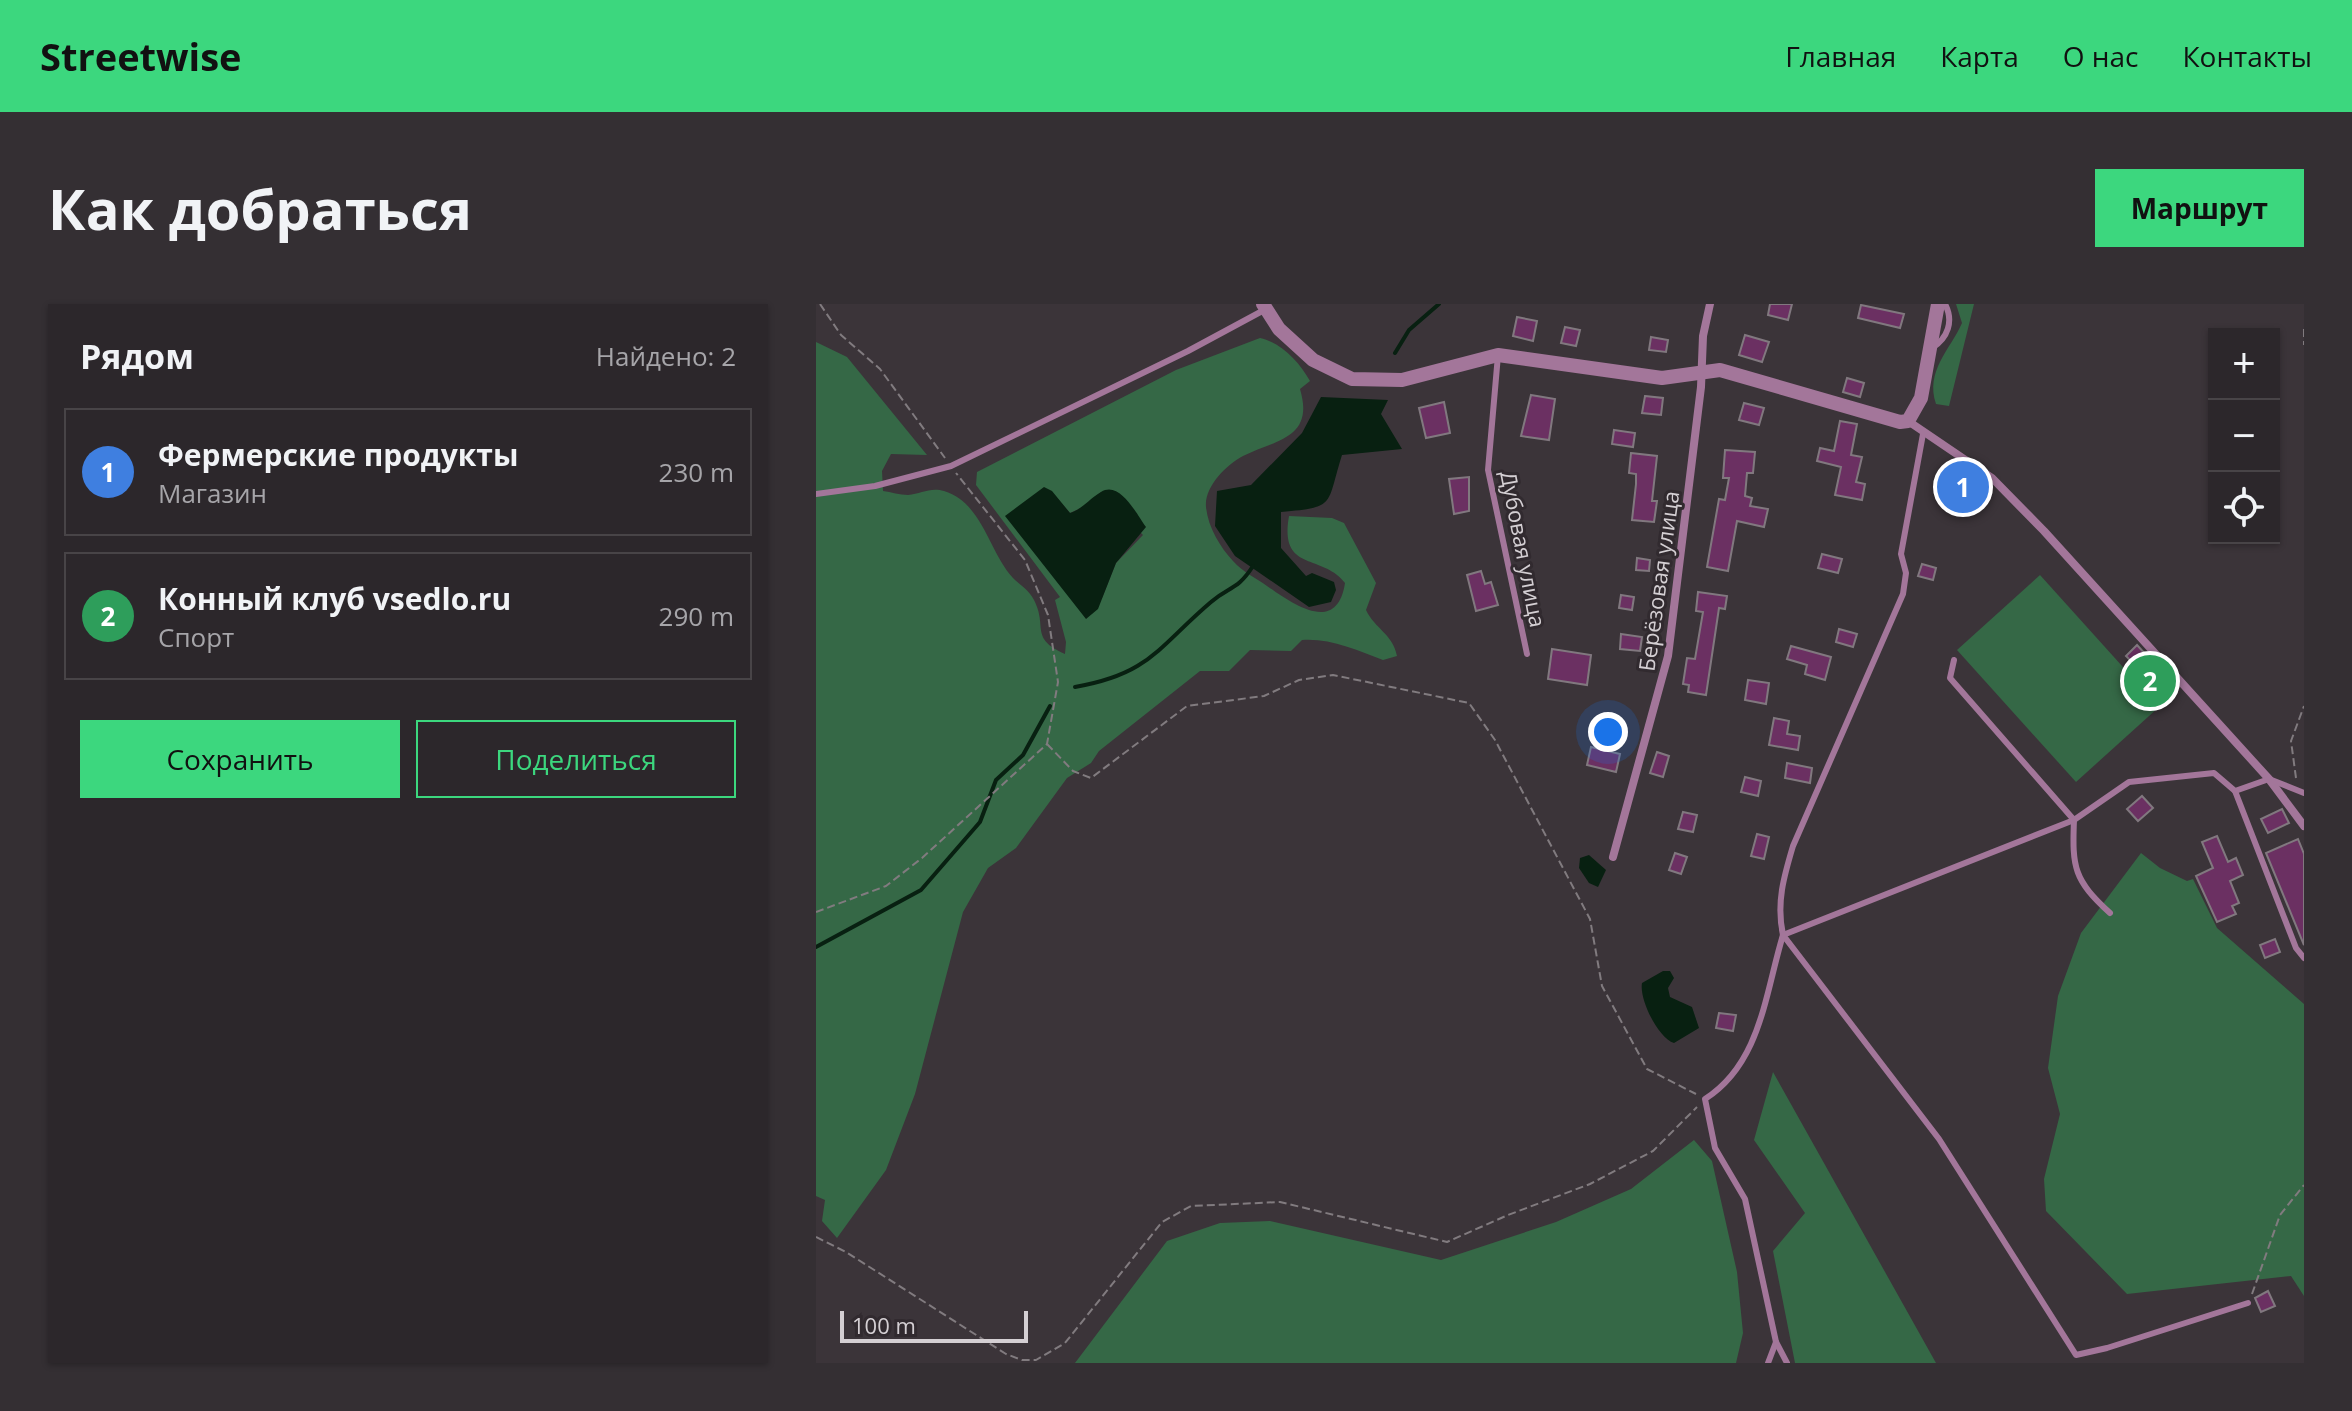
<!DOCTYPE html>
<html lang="ru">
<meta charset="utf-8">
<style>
body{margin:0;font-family:"Open Sans",sans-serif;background:#342f33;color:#f1f3f6}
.controls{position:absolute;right:24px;top:24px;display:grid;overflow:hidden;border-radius:0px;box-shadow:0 2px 6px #0004}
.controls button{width:72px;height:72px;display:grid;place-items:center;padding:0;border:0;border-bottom:2px solid #484447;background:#2c272b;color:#f1f3f6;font:40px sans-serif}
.scale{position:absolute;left:24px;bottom:20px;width:188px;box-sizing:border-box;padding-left:8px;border:4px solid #d4cfd3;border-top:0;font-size:22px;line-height:28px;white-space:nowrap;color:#d4cfd3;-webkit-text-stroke:6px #312a2f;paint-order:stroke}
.you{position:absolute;left:792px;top:428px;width:28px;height:28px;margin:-20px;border:6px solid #fff;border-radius:50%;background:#1a73e8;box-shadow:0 0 0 12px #1a73e833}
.badge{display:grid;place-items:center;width:52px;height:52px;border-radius:50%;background:#3cd77e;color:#fff;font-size:26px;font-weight:700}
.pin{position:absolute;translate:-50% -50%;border:4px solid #fff;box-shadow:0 2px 8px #0006}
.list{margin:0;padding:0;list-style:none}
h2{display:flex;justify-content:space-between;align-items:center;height:104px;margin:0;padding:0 32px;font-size:34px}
h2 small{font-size:26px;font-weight:400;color:#a6a5a9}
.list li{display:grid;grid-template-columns:52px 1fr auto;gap:24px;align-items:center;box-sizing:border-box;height:128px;margin:0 16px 16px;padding:0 16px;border:2px solid #484447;border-radius:0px}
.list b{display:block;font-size:30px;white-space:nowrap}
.list p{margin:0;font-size:26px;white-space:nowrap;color:#a6a5a9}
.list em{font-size:26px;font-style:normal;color:#a6a5a9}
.actions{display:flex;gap:16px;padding:24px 32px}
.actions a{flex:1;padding:18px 0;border:2px solid #3cd77e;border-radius:0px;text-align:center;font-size:28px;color:#3cd77e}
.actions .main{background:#3cd77e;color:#111}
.icon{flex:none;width:44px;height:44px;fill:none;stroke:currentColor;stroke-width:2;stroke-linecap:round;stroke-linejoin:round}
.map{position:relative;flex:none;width:1488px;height:1059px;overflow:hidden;border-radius:0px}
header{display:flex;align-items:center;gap:48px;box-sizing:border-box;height:112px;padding:0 40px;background:#3cd77e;color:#111}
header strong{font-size:38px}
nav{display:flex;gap:44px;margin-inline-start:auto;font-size:28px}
.intro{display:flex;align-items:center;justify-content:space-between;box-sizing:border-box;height:192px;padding:0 48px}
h1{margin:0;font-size:56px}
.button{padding:20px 36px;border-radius:0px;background:#3cd77e;color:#111;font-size:28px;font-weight:700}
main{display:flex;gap:48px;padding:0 48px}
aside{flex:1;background:#2c272b;border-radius:0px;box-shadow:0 2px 6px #0004}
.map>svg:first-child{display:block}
</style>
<header>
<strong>Streetwise</strong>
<nav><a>Главная</a><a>Карта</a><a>О нас</a><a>Контакты</a></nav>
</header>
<div class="intro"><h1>Как добраться</h1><a class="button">Маршрут</a></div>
<main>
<aside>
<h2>Рядом<small>Найдено: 2</small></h2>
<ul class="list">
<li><span class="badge" style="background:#3f7fe0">1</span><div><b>Фермерские продукты</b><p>Магазин</p></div><em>230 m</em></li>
<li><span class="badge" style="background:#2e9e5b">2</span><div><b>Конный клуб vsedlo.ru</b><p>Спорт</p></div><em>290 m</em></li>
</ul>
<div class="actions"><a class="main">Сохранить</a><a>Поделиться</a></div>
</aside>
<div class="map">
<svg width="1488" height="1059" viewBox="0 0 1488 1059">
<rect width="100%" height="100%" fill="#3b3439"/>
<!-- green -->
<g fill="#356846" fill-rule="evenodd">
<path d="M1140,0H1158L1133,102L1120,100C1109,67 1134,46 1146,19Z"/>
<path d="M444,34C466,39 483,58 494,77L484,85C499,135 459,136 427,152C410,161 388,183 390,203C392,223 404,243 417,257C427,268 440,274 451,282C478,301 521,331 529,279C506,249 463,269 473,212L516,214L528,219L560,279L550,306C559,325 577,330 581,352L567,356C541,346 514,334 486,336L475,347L434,346L413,367H384L283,447L275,459L251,474L200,544L172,564L147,608L99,790L70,866L21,934L6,917L9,896L0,892V38L31,53L111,151L75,150L66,167L67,187C75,188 84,191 92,191C105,190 114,183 128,187C166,198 173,248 197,274C205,282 212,285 218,296C232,323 213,334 249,350L250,338L239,296L244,293L160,181L161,168L360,66ZM285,188L327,231L300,259L286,294L225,255L190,212L242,195L254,209L271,201Z"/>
<path d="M1224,271L1343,403L1260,478L1141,346Z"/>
<path d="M1325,549L1344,564L1371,577L1377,575L1401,624L1488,700V992L1475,972L1311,990L1230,907L1228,875L1244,810L1232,764L1242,692L1265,629Z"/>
<path d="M957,768L1120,1059H979L957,947L989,909L938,836Z"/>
<path d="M878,836L896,857L921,968L927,1029L920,1059H259L351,937L404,919L454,917L625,956L740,918L815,885Z"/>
</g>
<!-- water -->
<g fill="#082011">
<path d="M505,93L572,96L565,110L586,145L526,151C510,202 521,203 465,208V244L490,272L496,269L518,278L520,286L515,298L493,303L419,252L399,222L401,187L435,181L486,129Z"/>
<path d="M228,183L236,187L254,209C268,204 273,195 285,188C304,176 321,211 330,223L300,259L282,305L270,315L189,212Z"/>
<path d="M773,551L790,566L782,583L773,579L763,564L764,554Z"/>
<path d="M847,667H854L858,674L852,684L854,693L876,703L883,724L858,739C842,734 823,695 826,679Z"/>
</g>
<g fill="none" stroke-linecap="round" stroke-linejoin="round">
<!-- stream -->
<g stroke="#082011" stroke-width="4">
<path d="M579,49L593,26L623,0"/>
<path d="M259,383C334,370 342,343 395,298C413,282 421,287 437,262"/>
<path d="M0,643L105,586L164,518L180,476L207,451L234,402"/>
</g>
</g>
<!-- building -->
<g fill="#6b3062" stroke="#81787f" stroke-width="2">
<path d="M954,0H976L972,16L952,11Z"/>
<path d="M1045,1L1088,10L1084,24L1042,14Z"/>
<path d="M701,13L721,17L717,37L697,32Z"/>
<path d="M749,23L764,26L760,42L745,39Z"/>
<path d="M929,31L953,38L946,58L923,51Z"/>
<path d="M835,33L852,36L850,48L833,46Z"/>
<path d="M1031,74L1048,79L1044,93L1027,88Z"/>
<path d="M715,91L739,95L733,136L705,132Z"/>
<path d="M829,92L847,94L845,111L826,109Z"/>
<path d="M628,98L634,129L610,134L603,104Z"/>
<path d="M928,99L948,104L943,121L923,116Z"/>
<path d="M1024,117L1041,120L1035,151L1046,153L1040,178L1049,180L1046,196L1019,191L1025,163L1001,157L1004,144L1018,147Z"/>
<path d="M798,126L819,129L817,143L796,140Z"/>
<path d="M909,146L939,148L937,169H931L929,192L936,194L934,202L952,205L948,223L921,217L912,267L891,263L903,195L909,196L913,174H907Z"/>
<path d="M815,149L841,152L836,197H841L838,218L816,216L820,180V170L813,169Z"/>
<path d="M653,173V207L638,210L633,175Z"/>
<path d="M1151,180L1159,190L1145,202L1136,192Z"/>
<path d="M1006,250L1026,255L1022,269L1002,264Z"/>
<path d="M821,254L834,256L833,267L820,266Z"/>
<path d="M1106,260L1120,264L1117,276L1102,272Z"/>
<path d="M665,267L669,280L675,278L682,301L660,307L651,271Z"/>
<path d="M882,288L911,292L909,305L903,304L890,391L872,388L873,381L867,380L871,354L879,355L887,308L880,307Z"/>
<path d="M805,291L818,293L816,306L803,304Z"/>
<path d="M1023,325L1041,330L1037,343L1020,338Z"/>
<path d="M805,330L826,333L824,347L804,345Z"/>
<path d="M1321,341L1350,373L1339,383L1335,379L1331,382L1312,361L1316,358L1310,352Z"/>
<path d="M975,342L1015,353L1009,376L989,370L991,361L971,355Z"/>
<path d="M736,345L775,351L771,381L732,375Z"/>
<path d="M932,376L953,379L950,400L929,396Z"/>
<path d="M958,414L973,417L971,430L984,432L982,446L953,441Z"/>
<path d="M775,443L804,450L800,468L771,461Z"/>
<path d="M841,448L853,452L847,473L834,469Z"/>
<path d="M971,459L996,464L994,479L969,474Z"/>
<path d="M929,473L945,477L942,492L925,488Z"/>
<path d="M1326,492L1337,504L1322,517L1311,505Z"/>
<path d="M1466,505L1473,519L1452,529L1445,515Z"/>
<path d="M867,508L881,511L877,528L862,525Z"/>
<path d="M941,530L953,533L948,555L935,552Z"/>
<path d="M1401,532L1412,558L1420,554L1427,571L1414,577L1423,599L1416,602L1420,610L1401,618L1380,572L1397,564L1386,538Z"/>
<path d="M1482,535L1488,550V641L1450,549Z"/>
<path d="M859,549L871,553L865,570L853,566Z"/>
<path d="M1459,635L1464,648L1449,654L1444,641Z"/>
<path d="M903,709L920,711L917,727L900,724Z"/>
<path d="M1452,987L1459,1002L1445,1008L1439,994Z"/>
</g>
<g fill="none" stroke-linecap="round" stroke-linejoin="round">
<!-- path -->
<g stroke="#817b7f" stroke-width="2" stroke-dasharray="8 4" stroke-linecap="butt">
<path d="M4,0L25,31L64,65L129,154"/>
<path d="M1488,25V41"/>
<path d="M231,440L257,467L275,474L371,402L448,392L483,376L517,371L653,399L679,436L774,615L786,682L831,765L880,790"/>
<path d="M1480,474L1475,437L1488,402"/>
<path d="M0,608L70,582L106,554L231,440L242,378L232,311L209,256L140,169"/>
<path d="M0,933L30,948L190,1050L206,1056H220L249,1039L346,918L375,902L464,898L631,938L692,911L774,880L837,847L881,803"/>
<path d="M1436,990L1464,911L1488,881"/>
</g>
<!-- service -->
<g stroke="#a3769a" stroke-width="6">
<path d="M1116,44C1132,34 1138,17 1129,0"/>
<path d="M682,51L672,166L711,350"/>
<path d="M1107,130L1085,250L1090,269L1087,290L977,542C968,572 960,599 967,631L1123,835L1260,1051L1291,1044L1432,999"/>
<path d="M0,190L59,182L135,162L372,47L450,5"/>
<path d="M1138,356L1134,374L1258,516C1256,564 1258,576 1294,609"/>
<path d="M1419,487L1480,644L1488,654"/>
<path d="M967,631L1258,516L1313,478L1398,469L1419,487L1453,475L1488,489"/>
<path d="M967,631C949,690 945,759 889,795L899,844L929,895L960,1038L971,1059"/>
<path d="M952,1059L960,1038"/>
</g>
<!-- minor -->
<g stroke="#a3769a" stroke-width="8">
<path d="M1092,117L1176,174L1228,227L1453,475L1488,522"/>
<path d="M797,553L852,352L885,83L887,32L894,0"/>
</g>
<!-- tertiary -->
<path stroke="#a3769a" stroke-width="14" d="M447,0L463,25L497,56L536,75L586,76L682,51L846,74L904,66L1084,118L1092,117L1105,94L1122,0"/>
</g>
<g text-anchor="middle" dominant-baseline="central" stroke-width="6" stroke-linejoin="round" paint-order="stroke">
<!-- street labels -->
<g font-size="22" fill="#d4cfd3" stroke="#312a2f">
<text transform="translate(708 245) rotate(79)">Дубовая улица</text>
<text transform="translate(842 277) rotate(-82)">Берёзовая улица</text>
</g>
</g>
</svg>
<div class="controls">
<button>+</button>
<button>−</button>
<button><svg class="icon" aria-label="locate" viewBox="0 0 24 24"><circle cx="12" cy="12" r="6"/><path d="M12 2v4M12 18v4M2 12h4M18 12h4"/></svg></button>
</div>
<div class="scale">100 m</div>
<div class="you"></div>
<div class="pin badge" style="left:1147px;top:183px;background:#3f7fe0">1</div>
<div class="pin badge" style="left:1334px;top:377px;background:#2e9e5b">2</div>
</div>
</main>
